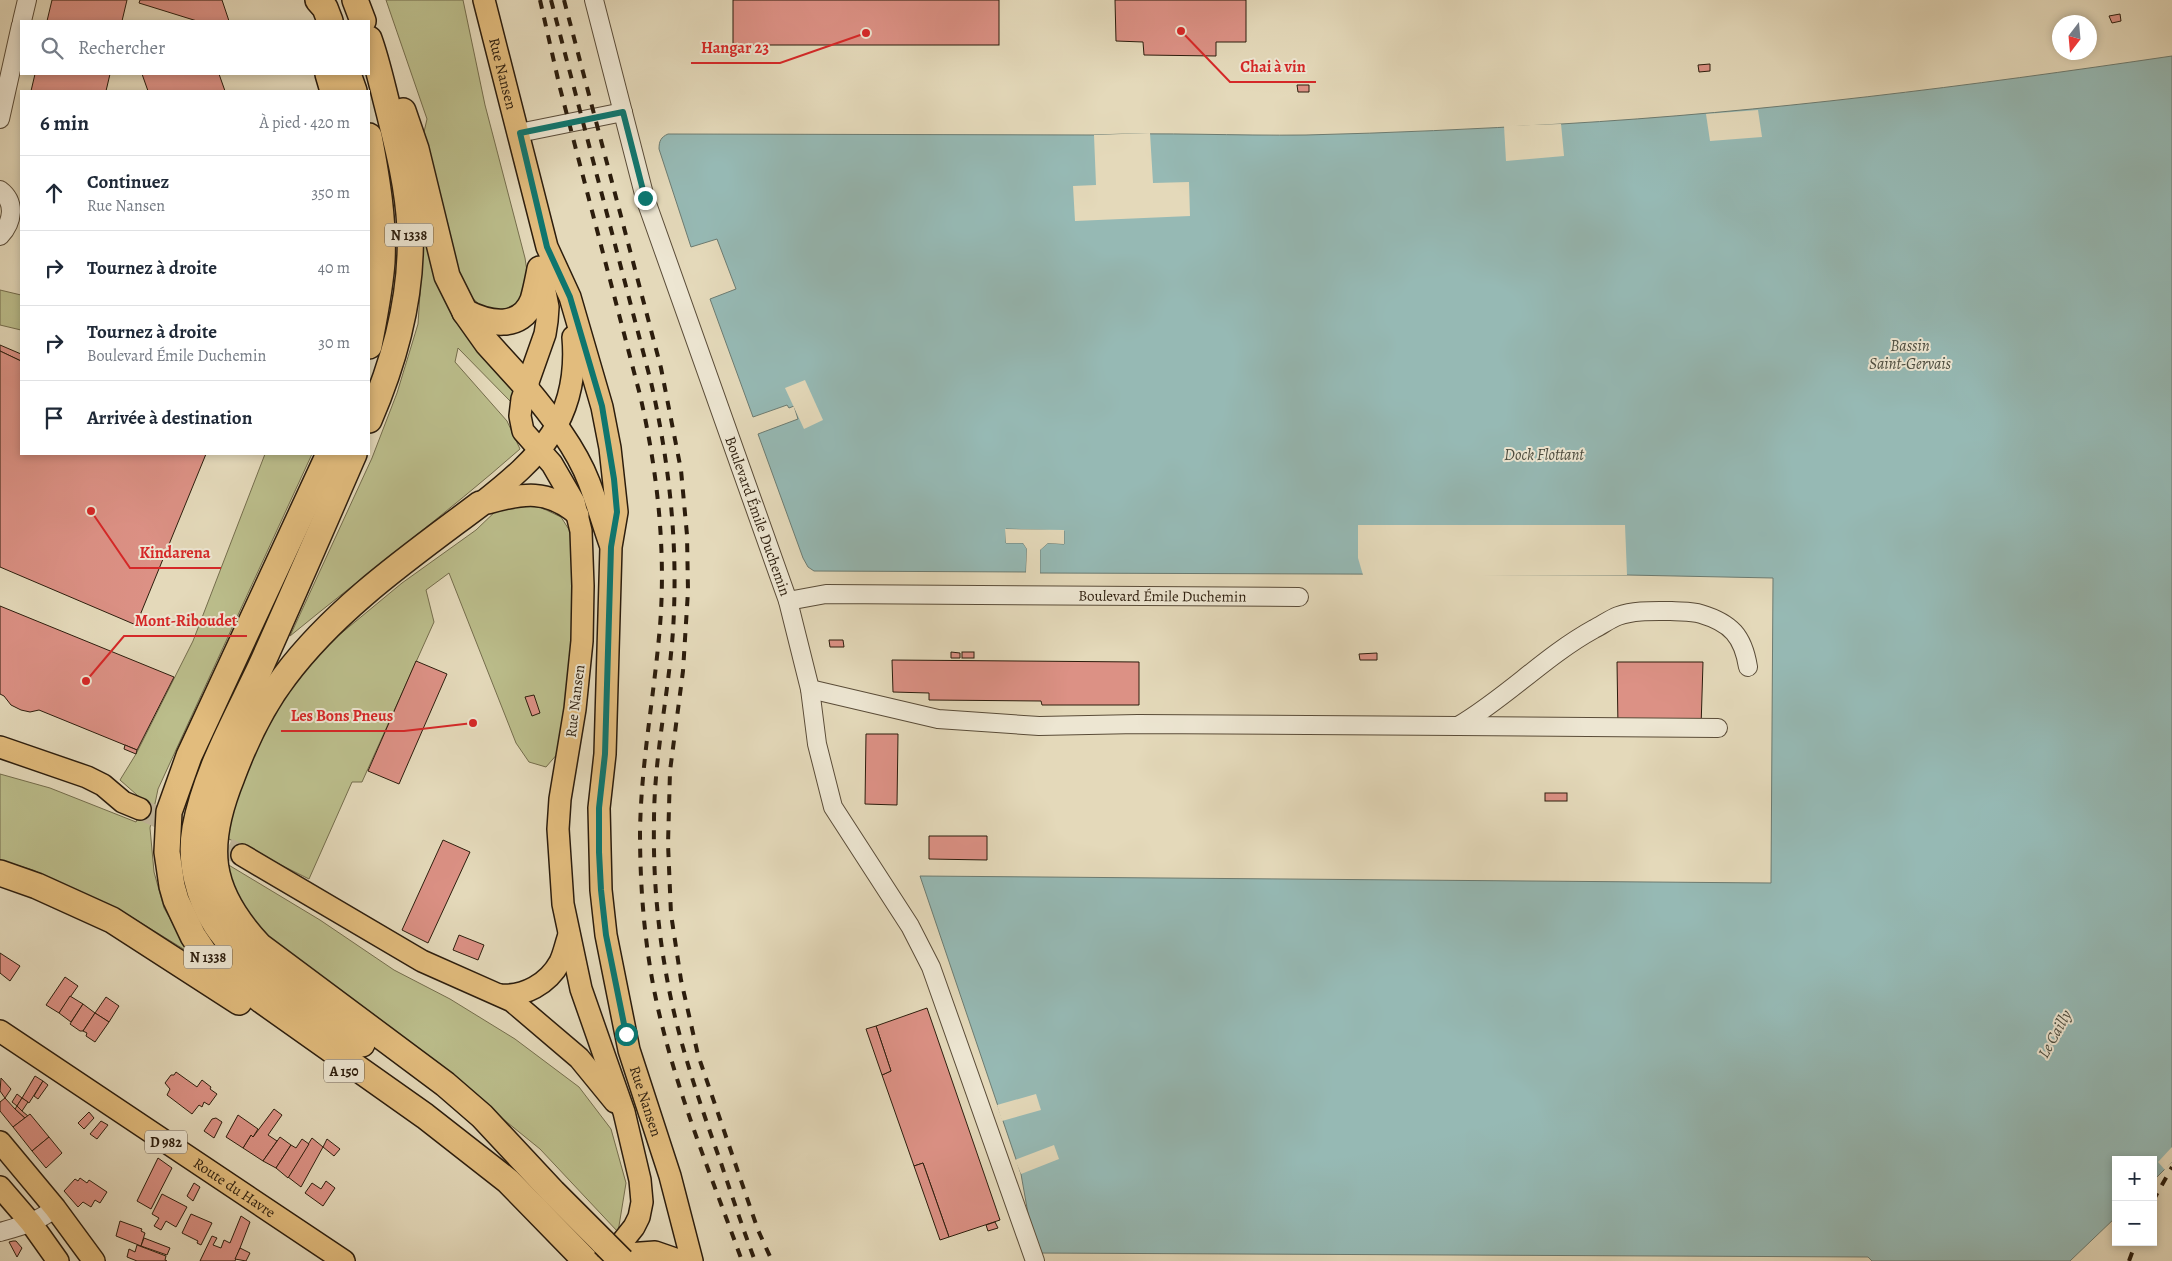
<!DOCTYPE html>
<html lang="fr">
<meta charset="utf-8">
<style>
body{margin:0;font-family:Alegreya,serif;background:#f6f6f7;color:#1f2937}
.controls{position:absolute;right:15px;bottom:15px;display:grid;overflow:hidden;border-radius:0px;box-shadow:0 2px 8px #0003}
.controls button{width:45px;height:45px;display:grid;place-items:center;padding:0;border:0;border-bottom:1px solid #e0e1e3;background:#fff;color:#1f2937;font:25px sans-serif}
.compass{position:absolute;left:2052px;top:15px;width:45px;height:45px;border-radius:50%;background:#fff;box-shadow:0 2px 8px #0003;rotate:196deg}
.stop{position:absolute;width:15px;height:15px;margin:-11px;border:4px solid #0f766e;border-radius:50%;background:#fff}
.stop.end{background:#0f766e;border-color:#fff;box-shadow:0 1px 5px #0008}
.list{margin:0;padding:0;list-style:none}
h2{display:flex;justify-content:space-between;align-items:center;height:65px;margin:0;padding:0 20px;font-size:21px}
h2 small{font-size:16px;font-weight:400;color:#747a83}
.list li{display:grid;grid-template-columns:32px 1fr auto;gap:15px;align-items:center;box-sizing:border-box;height:75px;padding:0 20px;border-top:1px solid #e0e1e3}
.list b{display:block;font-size:19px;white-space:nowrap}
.list p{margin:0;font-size:16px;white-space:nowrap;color:#747a83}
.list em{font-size:16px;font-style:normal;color:#747a83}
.icon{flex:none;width:28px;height:28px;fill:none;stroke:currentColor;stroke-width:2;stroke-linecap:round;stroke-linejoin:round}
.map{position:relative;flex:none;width:2172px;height:1261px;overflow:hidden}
.search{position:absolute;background:#fff;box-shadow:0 2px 8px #0003;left:20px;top:20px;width:350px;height:55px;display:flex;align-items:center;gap:12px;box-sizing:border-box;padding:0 18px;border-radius:0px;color:#747a83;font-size:19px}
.panel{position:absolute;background:#fff;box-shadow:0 2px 8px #0003;left:20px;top:90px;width:350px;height:365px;border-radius:0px}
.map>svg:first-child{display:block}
</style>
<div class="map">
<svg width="2172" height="1261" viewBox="0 0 2172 1261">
<rect width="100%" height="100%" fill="#e4d9ba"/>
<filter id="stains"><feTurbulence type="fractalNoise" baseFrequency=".004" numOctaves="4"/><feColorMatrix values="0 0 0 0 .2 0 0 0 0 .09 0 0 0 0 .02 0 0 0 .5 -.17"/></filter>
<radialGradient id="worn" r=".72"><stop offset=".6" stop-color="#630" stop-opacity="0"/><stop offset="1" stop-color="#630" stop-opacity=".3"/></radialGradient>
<!-- green -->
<g fill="#bbbd8b" stroke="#746d4c">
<path d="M386,0H463L485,105L525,258L528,278L525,294L517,303L505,309L489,310L481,306L465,291L444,224L438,187L424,132L427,119Z"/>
<path d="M424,233L515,391L511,402L458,348L455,362L507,421L520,449C446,514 367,573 290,636L372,458L397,393L418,324Z"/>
<path d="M0,290L21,295V330L0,325Z"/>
<path d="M265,454H312L158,789L150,828L154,872L164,908L190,953L130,916L33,870L0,860V774L50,788L136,822L145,802L120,780L136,754L193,641Z"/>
<path d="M527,501L561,517L575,539L577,623L559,752L546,767L529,762L516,743L449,573L426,590L434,622L362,782H352L309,879L225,837L233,798L254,749L284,697L321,650L402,583L476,530L500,507Z"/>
<path d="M227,864L320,920L394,970L450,999L515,1039L579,1087L611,1129L626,1183L618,1232L540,1149L376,1016L264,935L234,898Z"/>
</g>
<!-- water -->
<path fill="#96b9b4" stroke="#6c7b71" d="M2172,56V1162L2153,1181V1160H2116V1217L2070,1261H1872L1868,1257L1035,1253L1021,1174L920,876L1771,883L1773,578L1627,575L1040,573V550L1048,543L1064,544V531L1006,529V543H1023L1027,549L1026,572L814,571L808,567L803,558L758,434L798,419L794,406L789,408L787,405L753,417L710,299L736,289L717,239L691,247L659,149C659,141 661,137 668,134L1094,135C1165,132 1235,136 1306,135C1391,133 1476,129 1561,124C1766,112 1969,86 2172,56Z"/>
<!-- pier -->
<g fill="#e4d9ba">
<path d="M1758,110L1762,137L1710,141L1706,114Z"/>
<path d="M1561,124L1564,156L1506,161L1504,126Z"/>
<path d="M1150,133L1153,183L1189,182L1190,216L1075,221L1073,186L1096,185L1094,135Z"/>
<path d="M805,380L823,420L804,429L785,388Z"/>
<path d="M1358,525H1625L1627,575H1363L1358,558Z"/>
<path d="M1005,529L1064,530V544L1048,543L1040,550V573H1038V549L1047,541H1061V533L1008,532V540L1024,541L1030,548L1029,572H1026L1027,549L1023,543H1006Z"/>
<path d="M1036,1094L1041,1110L1002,1121L997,1105Z"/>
<path d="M1054,1145L1059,1159L1021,1174L1015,1160Z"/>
<path d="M2172,1147V1162L2165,1170L2158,1162Z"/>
</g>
<!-- building -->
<g fill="#dc9185" stroke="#2c1d0d">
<path d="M52,0H127L122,21H47Z"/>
<path d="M140,0H222L229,21H197L139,3Z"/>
<rect x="733" y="0" width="266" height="45"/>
<path d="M1115,0H1246V42H1216V56L1144,55L1143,42L1116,41Z"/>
<path d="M2120,14L2121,21L2112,23L2109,16Z"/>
<path d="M1710,64V71L1699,72L1698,65Z"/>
<path d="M35,74H110L106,91H31Z"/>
<path d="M142,74H219L225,91H148Z"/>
<path d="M1297,85H1309V92H1298Z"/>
<path d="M0,345L21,354V361L0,351Z"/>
<path d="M0,351L21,361V454H206L136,625L0,567Z"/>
<path d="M0,606L174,677L137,750L39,710L30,712L21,710L11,705L4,696L0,694Z"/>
<path d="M829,640H843L844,647H830Z"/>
<path d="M951,652L960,653V658H951Z"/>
<rect x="962" y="652" width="12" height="6"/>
<path d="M1377,653V660H1360L1359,654Z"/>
<path d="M892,660L1139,662V705H1042L1041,701L929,700V693L893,692Z"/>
<path d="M416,661L447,674L399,784L368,771Z"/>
<path d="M1617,662H1703L1701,728L1618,727Z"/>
<path d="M534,695L540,713L532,716L525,697Z"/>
<path d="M866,734H898L897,805L865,804Z"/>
<path d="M125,745L137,750L136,754L124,749Z"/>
<rect x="1545" y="793" width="22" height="8"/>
<path d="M929,836H987V860L929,859Z"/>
<path d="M443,840L470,852L428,943L402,930Z"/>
<path d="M459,935L484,945L478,960L453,950Z"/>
<path d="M0,953L20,966L10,981L0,973Z"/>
<path d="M65,977L78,986L59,1013L46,1005Z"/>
<path d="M70,996L83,1004L71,1022L59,1013Z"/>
<path d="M106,997L119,1006L109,1022L95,1013Z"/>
<path d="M83,1004L95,1013L83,1031H80L70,1024Z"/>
<path d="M927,1008L1000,1220L949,1237L923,1163L914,1166L882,1075L891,1071L876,1026Z"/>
<path d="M95,1013L109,1022L95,1042L86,1036L87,1033L83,1031Z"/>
<path d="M876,1026L891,1071L882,1075L866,1029Z"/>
<path d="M176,1072L197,1087L202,1080L211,1087L210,1089L217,1094L209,1105L204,1102L202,1107L199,1105L192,1114L167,1095L170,1089L165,1083L171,1075H174Z"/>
<path d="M35,1076L43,1081L29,1103L22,1098Z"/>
<path d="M1,1078L11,1089L5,1098L0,1091Z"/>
<path d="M43,1081L48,1085L38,1099L34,1096Z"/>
<path d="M17,1094L22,1098L17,1106L12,1102Z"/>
<path d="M5,1098L15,1109L25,1118L13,1127L0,1111V1102Z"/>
<path d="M22,1098L28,1102L22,1111L17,1106Z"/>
<path d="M17,1106L22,1111L28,1116L25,1118L15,1109Z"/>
<path d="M274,1109L282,1115L268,1135L277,1141L263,1161L243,1148L251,1135L253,1137Z"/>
<path d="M89,1112L94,1118L84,1129L78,1123Z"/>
<path d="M30,1114L49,1137L32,1151L13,1127Z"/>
<path d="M238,1115L258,1129L253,1137L251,1135L243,1148L226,1137Z"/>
<path d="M216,1118L222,1122L214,1138L204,1131L212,1119Z"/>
<path d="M101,1121L108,1125L97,1139L90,1134Z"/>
<path d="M49,1137L62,1153L46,1168L32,1151Z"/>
<path d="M280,1137L291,1145L276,1168L263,1161Z"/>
<path d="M312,1138L323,1147L301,1187L288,1177Z"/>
<path d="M302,1139L309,1144L288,1178L276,1168L291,1145L296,1148Z"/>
<path d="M327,1139L340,1149L334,1156L323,1147Z"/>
<path d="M158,1158L172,1168L151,1209L137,1201Z"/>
<path d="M923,1163L949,1237L940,1240L914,1166Z"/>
<path d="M80,1178L87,1183L89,1180L107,1192L100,1203L95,1200L91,1207L83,1202L78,1207L64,1191L75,1179L78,1181Z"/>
<path d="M326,1181L335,1188L323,1206L305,1193L312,1183L321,1189Z"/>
<path d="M194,1183L200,1187L193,1201L187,1196Z"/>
<path d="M162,1194L187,1207L176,1227L166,1221L161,1230L154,1226L159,1218L152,1214Z"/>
<path d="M191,1214L212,1223L201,1245L197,1243L198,1241L182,1233Z"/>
<path d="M241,1216L250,1222L235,1261H200L212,1236L217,1238L213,1245L221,1248L224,1240L230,1243Z"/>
<path d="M120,1221L142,1229L141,1231L145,1233L141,1246L116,1236Z"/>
<path d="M995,1222L998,1228L988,1231L986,1225Z"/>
<path d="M144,1238L170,1248L167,1255L141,1246Z"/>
<path d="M13,1241H16L22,1248L17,1257L9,1242Z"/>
<path d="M137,1245L166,1256L165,1260L167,1261H137L127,1257L129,1249L135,1252Z"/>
<path d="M240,1248L250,1253L246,1261L235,1259Z"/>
</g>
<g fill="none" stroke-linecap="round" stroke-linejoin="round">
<!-- major-tunnel -->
<path stroke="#bfb397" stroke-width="21" stroke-dasharray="21 11" stroke-linecap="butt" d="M140,809L242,855"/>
<!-- minor casing -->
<g stroke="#5a4c38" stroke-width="20">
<g id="minor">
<path id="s1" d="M594,0L645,198L788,601L810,689L817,744L833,807L910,926L931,967L1035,1261"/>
<path d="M22,21L27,0"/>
<path d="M0,119L21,25"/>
<path d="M519,133L623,112"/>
<path d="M0,190C16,202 13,222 0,236"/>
<path id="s2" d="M788,601L826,594L1299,597"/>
<path d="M810,689L938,719L1039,726L1138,724L1458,726C1506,698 1545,656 1594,629C1602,625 1610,619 1618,616C1635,610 1653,611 1671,611C1681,612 1691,611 1701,614C1731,623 1743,636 1748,667"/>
<path d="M1458,726L1718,728"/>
<path d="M0,1232C21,1226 38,1222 55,1208"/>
</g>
</g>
<!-- major casing -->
<g stroke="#2c1d0d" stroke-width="24">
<g id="major">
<path id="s3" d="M484,0L547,247L570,297L602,407L610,448L617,512L611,547L605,754L599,808L601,890L606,935L629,1050L670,1176L692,1261"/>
<path d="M541,271L548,307L547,321L545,334L522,399L520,416L523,431L552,464L574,502L581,531L583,586L582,641L575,709L560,799L558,829L563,904L581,989L624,1112L640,1180L642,1202L639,1217L634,1227L607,1261"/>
<path d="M526,386C550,415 576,448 589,482C597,503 603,524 610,544"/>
<path d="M488,503C523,493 548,489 578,515"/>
<path d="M480,504C540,457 580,419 573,337"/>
<path d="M0,747L87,777L103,785L123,802L140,809"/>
<path d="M242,855L422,961L512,1001L579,1058L615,1102"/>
<path d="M500,995C524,997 548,984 560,962C564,954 566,943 569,935"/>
<path id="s4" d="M0,1031L344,1261"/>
<path d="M0,1142L55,1208L94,1261"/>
<path d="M0,1187L31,1223L58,1261"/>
<path d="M613,1255L655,1252L681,1261"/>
</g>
</g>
<!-- highway casing -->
<g stroke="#2c1d0d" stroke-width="28">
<g id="highway">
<path d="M318,0L325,8L330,21"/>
<path d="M355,0L363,21"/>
<path d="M369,39C377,61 382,85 388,108C398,148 408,187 410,228C413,294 395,360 369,420"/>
<path d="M328,74L333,91"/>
<path d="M348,74L354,91"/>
<path d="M403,111L416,149L447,276L465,312L487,343L526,386"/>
<path d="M369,136C377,178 384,220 382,262C380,290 374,319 369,346"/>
<path d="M465,312C488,324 521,331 533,300C536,290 538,279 540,269"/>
<path d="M329,454L189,756L169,812L167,852L172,886L176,900L193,936L205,954L261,1000L425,1116L508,1181L586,1261"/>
<path d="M354,454C323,525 292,597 260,668C236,719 206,771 195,828C189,862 198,897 216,925C247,972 316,1010 362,1044"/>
<path d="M480,504C411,556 337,607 285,676C262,706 245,742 232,777C204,846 207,890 260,946L445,1084L482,1116L553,1192L604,1243"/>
<path d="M0,873L37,886L112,920L239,1002"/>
</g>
</g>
<!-- minor -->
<use href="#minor" stroke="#ede6d2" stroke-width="18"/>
<!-- major -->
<use href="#major" stroke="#e2bc7d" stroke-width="21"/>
<!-- highway -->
<use href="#highway" stroke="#e2bc7d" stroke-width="25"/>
<!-- rail -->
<g stroke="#2c1d0d" stroke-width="4" stroke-dasharray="9 9" stroke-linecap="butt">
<path d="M540,0L560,88L640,395C658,473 667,557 659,637C653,702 641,766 640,832C640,896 646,963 662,1025C682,1106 714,1183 742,1261"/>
<path d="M551,0L651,382C668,457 677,533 674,610C672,681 654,750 654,821C653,871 657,923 666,973C677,1038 699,1101 721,1163C732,1196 743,1229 755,1261"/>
<path d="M564,0L661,368L681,470L687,535L688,591L683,671L670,771L668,844L671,914L681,980L698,1055L758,1230L772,1261"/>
<path d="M2153,1201L2172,1167"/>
<path d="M2129,1261L2136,1242"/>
</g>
<!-- highway-bridge casing -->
<g stroke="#2c1d0d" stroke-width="28" stroke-linecap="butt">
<path id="highway-bridge" d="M604,1243L622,1261"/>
</g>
<!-- highway-bridge -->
<use href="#highway-bridge" stroke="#e2bc7d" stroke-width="25"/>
</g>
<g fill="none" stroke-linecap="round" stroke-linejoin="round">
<!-- route -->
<path stroke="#0f766e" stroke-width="6" d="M626,1034L606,935L601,890L599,852V808L605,754L611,547L617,512L614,479L602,406L570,297L547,247L520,133L623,112L645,198"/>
</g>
<g text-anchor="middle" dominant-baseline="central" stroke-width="4" stroke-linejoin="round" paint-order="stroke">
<!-- shield labels -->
<g fill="#ede6d2" stroke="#665948" stroke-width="1">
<rect x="385" y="223.5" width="48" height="23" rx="4"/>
<rect x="184" y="945.5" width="48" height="23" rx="4"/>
<rect x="324" y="1059.5" width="40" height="23" rx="4"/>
<rect x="145" y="1130.5" width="42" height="23" rx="4"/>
</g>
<g font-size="14" font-weight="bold" fill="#2c1d0d">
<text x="409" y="235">N 1338</text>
<text x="208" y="957">N 1338</text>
<text x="344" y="1071">A 150</text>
<text x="166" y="1142">D 982</text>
</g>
<!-- street labels -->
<g font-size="15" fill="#2c1d0d" stroke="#ede6d2">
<text stroke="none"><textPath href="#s3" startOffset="76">Rue Nansen</textPath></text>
<text stroke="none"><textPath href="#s1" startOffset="542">Boulevard Émile Duchemin</textPath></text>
<text stroke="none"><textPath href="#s2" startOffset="375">Boulevard Émile Duchemin</textPath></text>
<text transform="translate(575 701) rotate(-83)">Rue Nansen</text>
<text stroke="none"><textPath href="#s3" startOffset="1126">Rue Nansen</textPath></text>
<text stroke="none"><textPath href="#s4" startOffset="282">Route du Havre</textPath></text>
</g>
<!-- water labels -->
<g font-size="16" font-style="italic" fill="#4c4c3f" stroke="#ede6d2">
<text x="1910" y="346">Bassin<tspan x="1910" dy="18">Saint-Gervais</tspan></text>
<text x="1544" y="455">Dock Flottant</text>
<text transform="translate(2055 1034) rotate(-61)">Le Cailly</text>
</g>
</g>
<!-- callouts -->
<path fill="none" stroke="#d62828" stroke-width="2" d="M866 33L780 63H691M1181 31L1230 82H1316M91 511L130 568H221M86 681L124 636H247M473 723L404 731H281"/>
<g fill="#d62828" stroke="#ede6d2" stroke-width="2">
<circle cx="866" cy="33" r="5"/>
<circle cx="1181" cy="31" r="5"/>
<circle cx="91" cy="511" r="5"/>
<circle cx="86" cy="681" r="5"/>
<circle cx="473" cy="723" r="5"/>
</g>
<g font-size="16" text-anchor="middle" font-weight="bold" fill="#d62828" stroke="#ede6d2" stroke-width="4" stroke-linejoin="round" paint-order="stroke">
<text x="735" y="53">Hangar 23</text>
<text x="1273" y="72">Chai à vin</text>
<text x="175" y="558">Kindarena</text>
<text x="186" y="626">Mont-Riboudet</text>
<text x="342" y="721">Les Bons Pneus</text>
</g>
<rect width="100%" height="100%" filter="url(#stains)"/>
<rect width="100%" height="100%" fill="url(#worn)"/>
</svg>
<div class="controls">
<button>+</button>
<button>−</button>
</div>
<svg class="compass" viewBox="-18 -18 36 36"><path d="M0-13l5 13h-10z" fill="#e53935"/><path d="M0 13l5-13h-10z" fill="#747a83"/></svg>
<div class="stop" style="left:626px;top:1034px"></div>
<div class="stop end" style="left:645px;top:198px"></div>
<div class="search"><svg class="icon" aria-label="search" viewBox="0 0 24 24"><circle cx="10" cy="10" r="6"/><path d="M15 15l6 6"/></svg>Rechercher</div>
<section class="panel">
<h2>6 min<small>À pied · 420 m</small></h2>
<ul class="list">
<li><svg class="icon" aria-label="ahead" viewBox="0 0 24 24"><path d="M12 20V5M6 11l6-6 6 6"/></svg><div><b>Continuez</b><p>Rue Nansen</p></div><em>350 m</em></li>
<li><svg class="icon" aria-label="right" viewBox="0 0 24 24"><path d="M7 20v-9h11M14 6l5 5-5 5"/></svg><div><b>Tournez à droite</b></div><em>40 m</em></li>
<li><svg class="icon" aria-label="right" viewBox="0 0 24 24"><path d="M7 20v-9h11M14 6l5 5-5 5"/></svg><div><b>Tournez à droite</b><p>Boulevard Émile Duchemin</p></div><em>30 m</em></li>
<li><svg class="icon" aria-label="arrive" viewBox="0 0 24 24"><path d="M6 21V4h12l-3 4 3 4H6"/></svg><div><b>Arrivée à destination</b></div></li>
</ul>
</section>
</div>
